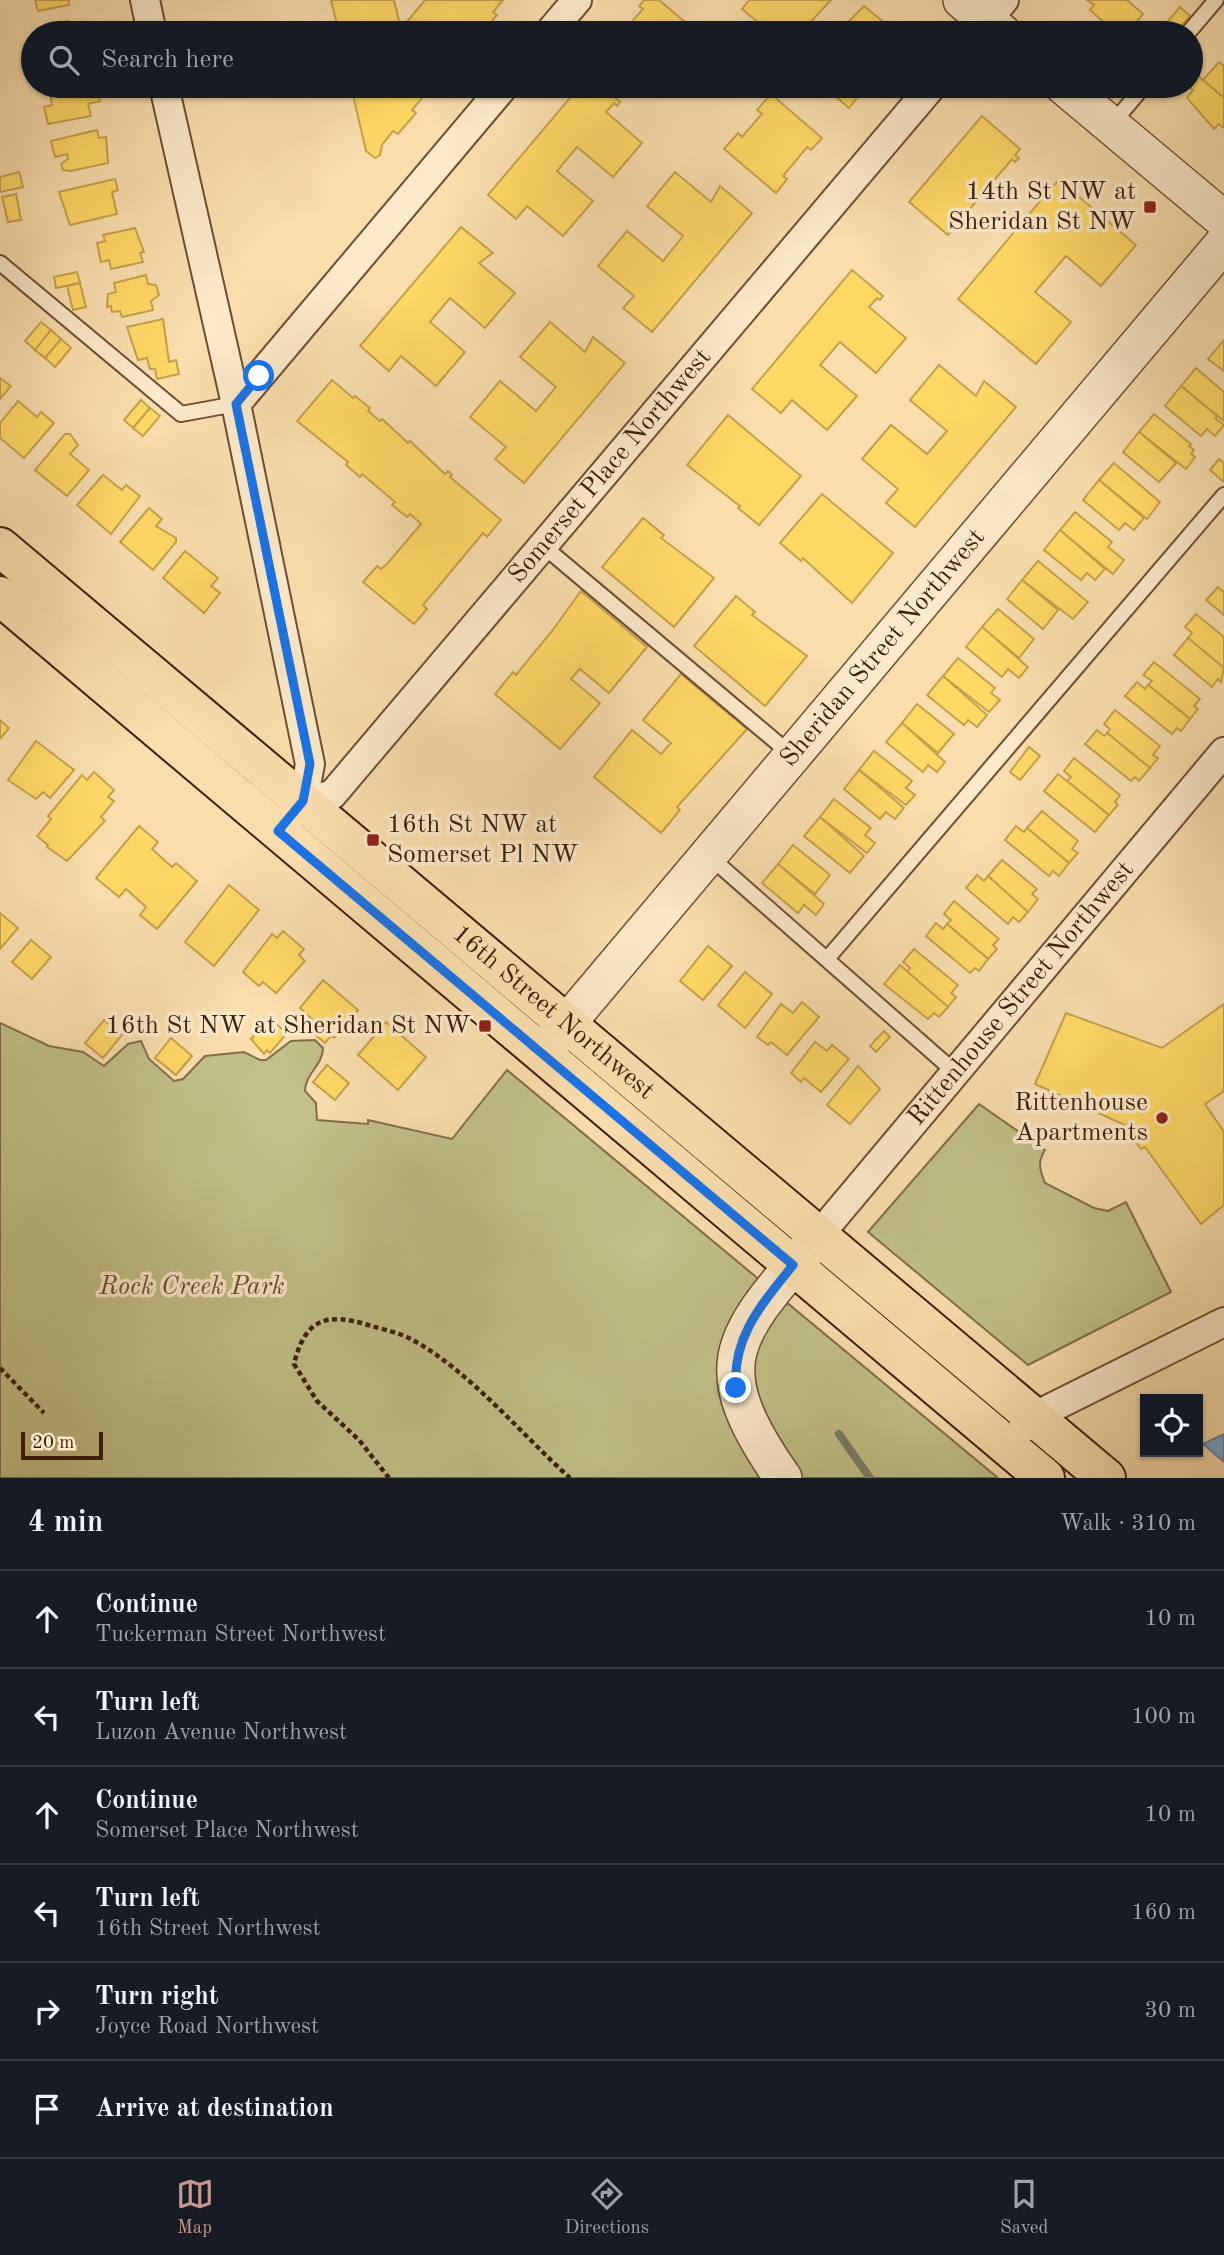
<!DOCTYPE html>
<meta charset="utf-8">
<style>
body{margin:0;font-family:"Old Standard TT",serif;background:#242831;color:#f1f3f6}
.controls{position:absolute;right:21px;bottom:21px;display:grid;overflow:hidden;border-radius:0px;box-shadow:0 2px 5px #0004}
.controls button{width:63px;height:63px;display:grid;place-items:center;padding:0;border:0;border-bottom:2px solid #363941;background:#171b24;color:#f1f3f6;font:35px sans-serif}
.scale{position:absolute;left:21px;bottom:18px;width:82px;box-sizing:border-box;padding-left:7px;border:4px solid #3e1e0b;border-top:0;font-size:19px;line-height:24px;white-space:nowrap;color:#3e1e0b;-webkit-text-stroke:5px #fceaca;paint-order:stroke}
.stop{position:absolute;width:21px;height:21px;margin:-16px;border:5px solid #1a73e8;border-radius:50%;background:#fff}
.stop.end{background:#1a73e8;border-color:#fff;box-shadow:0 2px 7px #0008}
.list{margin:0;padding:0;list-style:none}
h2{display:flex;justify-content:space-between;align-items:center;height:91px;margin:0;padding:0 28px;font-size:30px}
h2 small{font-size:23px;font-weight:400;color:#9ea1a6}
.list li{display:grid;grid-template-columns:46px 1fr auto;gap:21px;align-items:center;box-sizing:border-box;height:98px;padding:0 28px;border-top:2px solid #363941}
.list b{display:block;font-size:26px;white-space:nowrap}
.list p{margin:0;font-size:23px;white-space:nowrap;color:#9ea1a6}
.list em{font-size:23px;font-style:normal;color:#9ea1a6}
.icon{flex:none;width:38px;height:38px;fill:none;stroke:currentColor;stroke-width:2;stroke-linecap:round;stroke-linejoin:round}
.map{position:relative;flex:none;width:1224px;height:1478px;overflow:hidden}
.search{position:absolute;background:#171b24;box-shadow:0 2px 5px #0004;left:21px;right:21px;top:21px;height:77px;display:flex;align-items:center;gap:18px;box-sizing:border-box;padding:0 24px;border-radius:38px;color:#9ea1a6;font-size:26px}
.sheet{height:679px;background:#171b24}
nav{display:flex;justify-content:space-around;align-items:center;box-sizing:border-box;height:98px;border-top:2px solid #363941;background:#171b24;font-size:19px;color:#9ea1a6}
nav a{display:grid;justify-items:center;gap:4px}
nav .on{color:#c59692}
.map>svg:first-child{display:block}
</style>
<div class="map">
<svg width="1224" height="1478" viewBox="0 0 1224 1478">
<rect width="100%" height="100%" fill="#fadeae"/>
<filter id="stains"><feTurbulence type="fractalNoise" baseFrequency=".00286" numOctaves="4"/><feColorMatrix values="0 0 0 0 .2 0 0 0 0 .09 0 0 0 0 .02 0 0 0 .5 -.17"/></filter>
<radialGradient id="worn" r=".72"><stop offset=".6" stop-color="#630" stop-opacity="0"/><stop offset="1" stop-color="#630" stop-opacity=".3"/></radialGradient>
<!-- green -->
<g fill="#c1c088" stroke="#806f4a" stroke-width="2">
<path d="M0,1023L49,1046L83,1052L104,1066L128,1044L141,1041L149,1059L174,1081L183,1079L205,1056L244,1052L260,1060H266L291,1041L315,1040L323,1048C323,1065 305,1074 305,1091L316,1103L317,1120L368,1124V1120L452,1139L507,1070L998,1478H0Z"/>
<path d="M979,1104L1045,1150C1037,1162 1040,1171 1045,1183L1094,1208L1108,1211L1126,1202L1171,1292L1028,1365L868,1232Z"/>
</g>
<!-- homes -->
<g fill="#ffd966" stroke="#c5a14b" stroke-width="2">
<path d="M35,0H69V5L38,11Z"/>
<path d="M331,0H394L401,29L425,0H503L493,12L497,15L482,33H339Z"/>
<path d="M644,0H659L698,33H622L643,9L639,6Z"/>
<path d="M749,0H831L802,31L804,33H771L742,9Z"/>
<path d="M1087,0H1127L1143,14L1127,33H1116L1090,10L1094,5Z"/>
<path d="M864,6L897,33L838,32Z"/>
<path d="M1180,7L1190,16L1175,33H1170L1163,27Z"/>
<path d="M68,21L71,31L84,28L85,33H49L47,25Z"/>
<path d="M1219,62L1224,66V98L1203,80Z"/>
<path d="M1191,70L1224,98V128L1219,124L1214,129L1187,98L1193,90L1187,86H1191Z"/>
<path d="M60,86H96L100,101L88,104L91,116L48,124L44,107L52,105L50,93L61,90Z"/>
<path d="M351,86H432L412,110L416,113L398,134L393,131L382,145L380,155L375,158L366,151Z"/>
<path d="M580,86H601L620,102L617,106L614,103L606,112L642,143L613,177L577,147L557,171L593,201L563,236L527,206L516,219L488,195Z"/>
<path d="M823,86H859L863,90L849,108Z"/>
<path d="M771,94L822,138L811,150L807,147L783,176L787,179L776,193L724,149L738,133L742,137L762,114L757,110Z"/>
<path d="M982,116L1020,149L1015,155L1019,158L1015,162L1012,159L948,235L909,202Z"/>
<path d="M97,130L99,138L106,137L108,163L71,171L63,170L61,164L68,159L67,154L55,157L51,141Z"/>
<path d="M19,172L23,187L0,192V177Z"/>
<path d="M675,172L711,202L720,186L752,213L652,332L623,308L634,296L598,266L627,231L663,261L683,236L647,206Z"/>
<path d="M115,179L118,190L112,192L117,214L70,225L59,192Z"/>
<path d="M1059,180L1136,245L1101,286L1066,256L1035,292L1071,322L1036,364L958,299L1047,193L1043,190L1048,185L1051,188Z"/>
<path d="M16,194L21,220L8,222L2,197Z"/>
<path d="M461,227L493,253L479,263L515,293L485,328L450,298L430,322L465,352L436,386L401,356L389,371L360,346Z"/>
<path d="M135,228L144,252L140,253L143,262L111,269L109,260L101,262L97,243L105,241L103,235Z"/>
<path d="M852,270L883,296L880,300L877,298L869,307L906,338L876,373L840,342L820,365L857,396L827,430L792,400L781,413L752,389Z"/>
<path d="M77,272L80,283L56,288L54,277Z"/>
<path d="M146,275L148,284L156,285L159,295L151,301L153,310L122,317L120,311L112,312L111,306L107,307L108,294L116,292L114,283Z"/>
<path d="M80,283L86,307L73,310L67,286Z"/>
<path d="M163,319L169,362L176,360L179,374L157,379L155,369H150L147,358L138,360L127,327Z"/>
<path d="M41,322L51,330L35,350L25,341Z"/>
<path d="M550,322L585,352L593,337L625,363L524,483L495,459L506,447L470,417L500,381L536,411L556,387L520,357Z"/>
<path d="M51,330L61,339L45,358L35,350Z"/>
<path d="M61,339L71,348L55,367L45,358Z"/>
<path d="M1224,340V371L1208,359Z"/>
<path d="M939,365L976,396L984,381L1016,407L915,527L886,503L898,489L862,459L891,425L927,454L947,431L910,400Z"/>
<path d="M1196,368L1224,392V421L1181,386Z"/>
<path d="M0,378L11,386L0,399Z"/>
<path d="M332,380L353,398L355,396L370,408L368,411L380,421L382,419L408,443L410,441L445,474L448,471L452,475L450,477L501,520L487,537L483,533L423,605L427,609L414,624L363,582L377,566L381,569L387,564L421,524L410,514L407,517L392,505L395,502L362,474L360,477L346,465L348,462L297,421Z"/>
<path d="M1181,386L1217,416L1215,418L1224,425L1215,436L1207,429L1201,436L1165,406Z"/>
<path d="M141,400L150,408L133,428L124,420Z"/>
<path d="M18,401L37,417L41,412L54,423L24,458L0,438V423Z"/>
<path d="M150,408L160,416L143,436L133,428Z"/>
<path d="M1154,414L1191,444L1189,446L1194,450L1191,454L1195,457L1186,469L1139,432Z"/>
<path d="M728,415L801,476L759,525L738,508L740,506L687,465Z"/>
<path d="M1139,432L1176,463L1159,482L1123,452Z"/>
<path d="M65,434H70L78,445L70,454L89,470L67,496L35,470Z"/>
<path d="M1219,459L1224,463V482L1210,470Z"/>
<path d="M1114,463L1160,502L1147,519L1099,480Z"/>
<path d="M103,475L122,490L126,485L140,496L111,534L77,505Z"/>
<path d="M1099,480L1144,518L1134,530L1125,523L1119,530L1083,500Z"/>
<path d="M822,494L893,553L852,603L803,558L801,561L780,543Z"/>
<path d="M149,508L162,519L156,526L176,538V542L153,570L120,542Z"/>
<path d="M1075,512L1112,542L1108,547L1124,560L1113,574L1060,530Z"/>
<path d="M643,518L664,535L661,538L714,578L674,627L602,567Z"/>
<path d="M1060,530L1105,569L1095,580L1087,573L1081,580L1044,550Z"/>
<path d="M185,551L218,578L211,586L220,593L204,613L163,578Z"/>
<path d="M1038,561L1088,602L1073,619L1022,580Z"/>
<path d="M1022,580L1058,610L1043,629L1007,599Z"/>
<path d="M1218,587L1224,592V615L1206,600Z"/>
<path d="M581,591L647,647L609,693L580,669L571,679L600,703L560,749L495,694L513,672L516,675L552,631Z"/>
<path d="M736,596L755,612L752,615L807,656L765,706L694,646Z"/>
<path d="M998,609L1034,639L1019,658L982,627Z"/>
<path d="M1196,614L1224,637V668L1188,638L1192,633L1185,627Z"/>
<path d="M982,627L1028,667L1019,678L1008,669L1002,677L966,647Z"/>
<path d="M1188,638L1224,668L1221,682L1218,679L1212,687L1174,655Z"/>
<path d="M958,658L995,688L991,693L1000,700L989,712L943,676Z"/>
<path d="M1154,662L1200,699L1194,706L1198,709L1190,719L1148,685L1152,681L1143,675Z"/>
<path d="M681,674L747,729L677,807L680,810L661,833L594,777L632,730L661,754L671,743L643,720Z"/>
<path d="M943,676L987,715L977,727L968,720L964,725L927,695Z"/>
<path d="M1137,682L1145,689L1148,685L1190,719L1181,731L1177,728L1172,734L1125,696Z"/>
<path d="M917,704L954,734L938,753L902,723Z"/>
<path d="M1115,710L1160,746L1153,755L1158,758L1150,768L1107,733L1110,729L1104,724Z"/>
<path d="M0,720L9,728L0,739Z"/>
<path d="M902,723L945,762L937,772L928,765L923,772L886,742Z"/>
<path d="M1097,730L1104,736L1107,733L1150,768L1139,781L1135,777L1131,781L1085,744Z"/>
<path d="M36,741L74,770L50,798L43,792L36,799L8,780Z"/>
<path d="M1029,747L1040,756L1020,780L1010,772Z"/>
<path d="M874,751L912,781L906,788L915,795L906,805L859,770Z"/>
<path d="M1074,758L1120,795L1115,802L1118,805L1109,815L1067,781L1071,777L1064,771Z"/>
<path d="M859,770L904,808L895,819L886,812L880,819L844,789Z"/>
<path d="M94,772L114,790L108,797L114,801L101,817L105,821L67,861L47,847L48,845L37,836L51,819L48,816L82,775L87,780Z"/>
<path d="M1058,774L1109,815L1095,832L1044,791Z"/>
<path d="M834,799L871,828L865,835L875,843L867,853L820,817Z"/>
<path d="M1042,811L1078,841L1072,849L1078,853L1069,863L1027,828Z"/>
<path d="M820,817L864,856L850,873L804,836Z"/>
<path d="M139,826L158,842L152,849L172,867L176,863L197,881L157,929L140,915L146,907L126,889L119,897L96,878Z"/>
<path d="M1016,826L1024,832L1027,828L1069,863L1059,876L1053,871L1049,876L1005,840Z"/>
<path d="M793,845L830,875L815,894L778,864Z"/>
<path d="M1002,860L1037,889L1032,894L1038,899L1028,912L988,876Z"/>
<path d="M778,864L824,904L816,915L804,905L798,913L762,883Z"/>
<path d="M977,875L984,881L988,876L1028,912L1019,922L1013,917L1008,924L966,888Z"/>
<path d="M229,885L259,910L214,966L185,942Z"/>
<path d="M954,901L999,939L993,945L997,949L988,959L947,924L951,920L944,914Z"/>
<path d="M0,913L18,928L0,949Z"/>
<path d="M936,923L943,929L947,924L988,959L979,971L975,968L970,973L926,936Z"/>
<path d="M283,931L304,949L299,955L305,961L276,993L263,982L259,986L243,972L272,934L277,938Z"/>
<path d="M31,940L51,957L32,979L12,962Z"/>
<path d="M708,946L732,966L703,1000L680,981Z"/>
<path d="M914,949L958,985L951,993L956,997L948,1007L907,972L910,968L903,962Z"/>
<path d="M900,965L948,1007L939,1017L934,1013L928,1019L884,984Z"/>
<path d="M745,972L772,994L745,1028L718,1005Z"/>
<path d="M323,980L358,1010L334,1038L331,1036L325,1043L306,1027L312,1019L300,1008Z"/>
<path d="M802,1002L819,1017L787,1055L771,1042L768,1045L757,1037L781,1004L793,1013Z"/>
<path d="M1224,1004V1091L1205,1104L1224,1132V1205L1201,1224L1145,1147L1141,1149L1136,1142L1140,1132L1035,1084L1066,1013L1162,1048Z"/>
<path d="M269,1018L287,1033L270,1053L267,1050L264,1054L251,1039Z"/>
<path d="M104,1020L122,1035L103,1058L85,1043Z"/>
<path d="M386,1022L426,1057L398,1090L358,1055Z"/>
<path d="M884,1031L890,1037L876,1052L870,1046Z"/>
<path d="M171,1038L192,1056L176,1075L155,1058Z"/>
<path d="M815,1042L827,1051L832,1045L849,1059L821,1092L804,1078L801,1082L791,1073Z"/>
<path d="M327,1065L349,1083L335,1100L313,1082Z"/>
<path d="M858,1066L880,1089L850,1124L827,1105Z"/>
</g>
<!-- schools -->
<path fill="#6fa8dc" stroke="#607f9d" stroke-width="2" d="M1224,1434V1462L1203,1444Z"/>
<g fill="none" stroke-linecap="round" stroke-linejoin="round">
<!-- stream -->
<path stroke="#787d6a" stroke-width="8" d="M839,1434L870,1478"/>
<!-- service casing -->
<g stroke="#6d4e34" stroke-width="18">
<g id="service">
<path d="M1188,33L1216,0"/>
<path d="M1112,124L1144,86"/>
<path d="M0,263L181,414L236,404"/>
<path d="M542,545L793,756"/>
<path d="M710,857L956,1073"/>
<path d="M827,959L1224,495"/>
</g>
</g>
<!-- minor casing -->
<g stroke="#6d4e34" stroke-width="32">
<g id="minor">
<path d="M145,0L152,33"/>
<path d="M549,33L577,0"/>
<path d="M976,33L1004,0"/>
<path d="M164,86L236,404L310,764L303,801"/>
<path d="M236,404L504,86"/>
<path id="s1" d="M293,813L303,801L332,795L932,86"/>
<path id="s2" d="M819,1235L1224,752"/>
<path d="M1023,1428L1033,1417L1224,1322"/>
</g>
</g>
<!-- tertiary casing -->
<g stroke="#6d4e34" stroke-width="40">
<g id="tertiary">
<path d="M962,0L1002,33"/>
<path d="M1064,86L1224,220"/>
<path id="s3" d="M546,1048L1224,243"/>
<path d="M783,1478C703,1364 732,1337 814,1241"/>
</g>
</g>
<!-- primary casing -->
<g stroke="#3e1e0b" stroke-width="42">
<g id="primary">
<path id="s4" d="M0,547L1106,1478"/>
<path d="M0,596L1045,1478"/>
</g>
</g>
<!-- path -->
<g stroke="#3e1e0b" stroke-width="4.5" stroke-dasharray="5 3.5" stroke-linecap="butt">
<path d="M0,1368L44,1413"/>
<path d="M389,1478L359,1440L317,1401L294,1364C305,1319 326,1312 368,1325C381,1329 397,1332 409,1338C468,1369 520,1433 570,1478"/>
</g>
<!-- service -->
<use href="#service" stroke="#fceaca" stroke-width="14"/>
<!-- minor -->
<use href="#minor" stroke="#fceaca" stroke-width="28"/>
<!-- tertiary -->
<use href="#tertiary" stroke="#fceaca" stroke-width="37"/>
<!-- primary -->
<use href="#primary" stroke="#fadeae" stroke-width="38"/>
</g>
<g fill="none" stroke-linecap="round" stroke-linejoin="round">
<!-- route -->
<path stroke="#1a73e8" stroke-width="9" d="M259,376L236,404L310,764L303,801L278,831L793,1265C763,1303 732,1336 736,1388"/>
</g>
<!-- markers -->
<g fill="#8f2418" stroke="#fceaca" stroke-width="2.5">
<rect x="1143" y="200" width="14" height="14" rx="3.5"/>
<rect x="366" y="833" width="14" height="14" rx="3.5"/>
<rect x="478" y="1019" width="14" height="14" rx="3.5"/>
<circle cx="1162" cy="1118" r="7"/>
</g>
<g text-anchor="middle" dominant-baseline="central" stroke-width="7" stroke-linejoin="round" paint-order="stroke">
<!-- poi labels -->
<g font-size="26" fill="#3e1e0b" stroke="#fceaca" text-anchor="end">
<text x="1136" y="192">14th St NW at<tspan x="1136" dy="30">Sheridan St NW</tspan></text>
<text x="387" y="825" text-anchor="start">16th St NW at<tspan x="387" dy="30">Somerset Pl NW</tspan></text>
<text x="471" y="1026">16th St NW at Sheridan St NW</text>
<text x="1148" y="1103">Rittenhouse<tspan x="1148" dy="30">Apartments</tspan></text>
</g>
<!-- street labels -->
<g font-size="26" fill="#3e1e0b" stroke="#fceaca">
<text stroke="none"><textPath href="#s1" startOffset="476">Somerset Place Northwest</textPath></text>
<text stroke="none"><textPath href="#s3" startOffset="523">Sheridan Street Northwest</textPath></text>
<text stroke="none"><textPath href="#s2" startOffset="315">Rittenhouse Street Northwest</textPath></text>
<text stroke="none"><textPath href="#s4" startOffset="723">16th Street Northwest</textPath></text>
</g>
<!-- park labels -->
<g font-size="26" font-style="italic" fill="#654f30" stroke="#fceaca">
<text x="192" y="1287">Rock Creek Park</text>
</g>
</g>
<rect width="100%" height="100%" filter="url(#stains)"/>
<rect width="100%" height="100%" fill="url(#worn)"/>
</svg>
<div class="controls">
<button><svg class="icon" aria-label="locate" viewBox="0 0 24 24"><circle cx="12" cy="12" r="6"/><path d="M12 2v4M12 18v4M2 12h4M18 12h4"/></svg></button>
</div>
<div class="scale">20 m</div>
<div class="stop" style="left:259px;top:376px"></div>
<div class="stop end" style="left:736px;top:1388px"></div>
<div class="search"><svg class="icon" aria-label="search" viewBox="0 0 24 24"><circle cx="10" cy="10" r="6"/><path d="M15 15l6 6"/></svg>Search here</div>
</div>
<section class="sheet">
<h2>4 min<small>Walk · 310 m</small></h2>
<ul class="list">
<li><svg class="icon" aria-label="ahead" viewBox="0 0 24 24"><path d="M12 20V5M6 11l6-6 6 6"/></svg><div><b>Continue</b><p>Tuckerman Street Northwest</p></div><em>10 m</em></li>
<li><svg class="icon" aria-label="left" viewBox="0 0 24 24"><path d="M17 20v-9H6M10 6l-5 5 5 5"/></svg><div><b>Turn left</b><p>Luzon Avenue Northwest</p></div><em>100 m</em></li>
<li><svg class="icon" aria-label="ahead" viewBox="0 0 24 24"><path d="M12 20V5M6 11l6-6 6 6"/></svg><div><b>Continue</b><p>Somerset Place Northwest</p></div><em>10 m</em></li>
<li><svg class="icon" aria-label="left" viewBox="0 0 24 24"><path d="M17 20v-9H6M10 6l-5 5 5 5"/></svg><div><b>Turn left</b><p>16th Street Northwest</p></div><em>160 m</em></li>
<li><svg class="icon" aria-label="right" viewBox="0 0 24 24"><path d="M7 20v-9h11M14 6l5 5-5 5"/></svg><div><b>Turn right</b><p>Joyce Road Northwest</p></div><em>30 m</em></li>
<li><svg class="icon" aria-label="arrive" viewBox="0 0 24 24"><path d="M6 21V4h12l-3 4 3 4H6"/></svg><div><b>Arrive at destination</b></div></li>
</ul>
</section>
<nav>
<a class="on"><svg class="icon" aria-label="map" viewBox="0 0 24 24"><path d="M3 6l6-2 6 2 6-2v14l-6 2-6-2-6 2zM9 4v14M15 6v14"/></svg>Map</a>
<a><svg class="icon" aria-label="directions" viewBox="0 0 24 24"><path d="M12 3l9 9-9 9-9-9zM9 14v-3h6M13 9l2 2-2 2"/></svg>Directions</a>
<a><svg class="icon" aria-label="saved" viewBox="0 0 24 24"><path d="M7 4h10v16l-5-4-5 4z"/></svg>Saved</a>
</nav>
